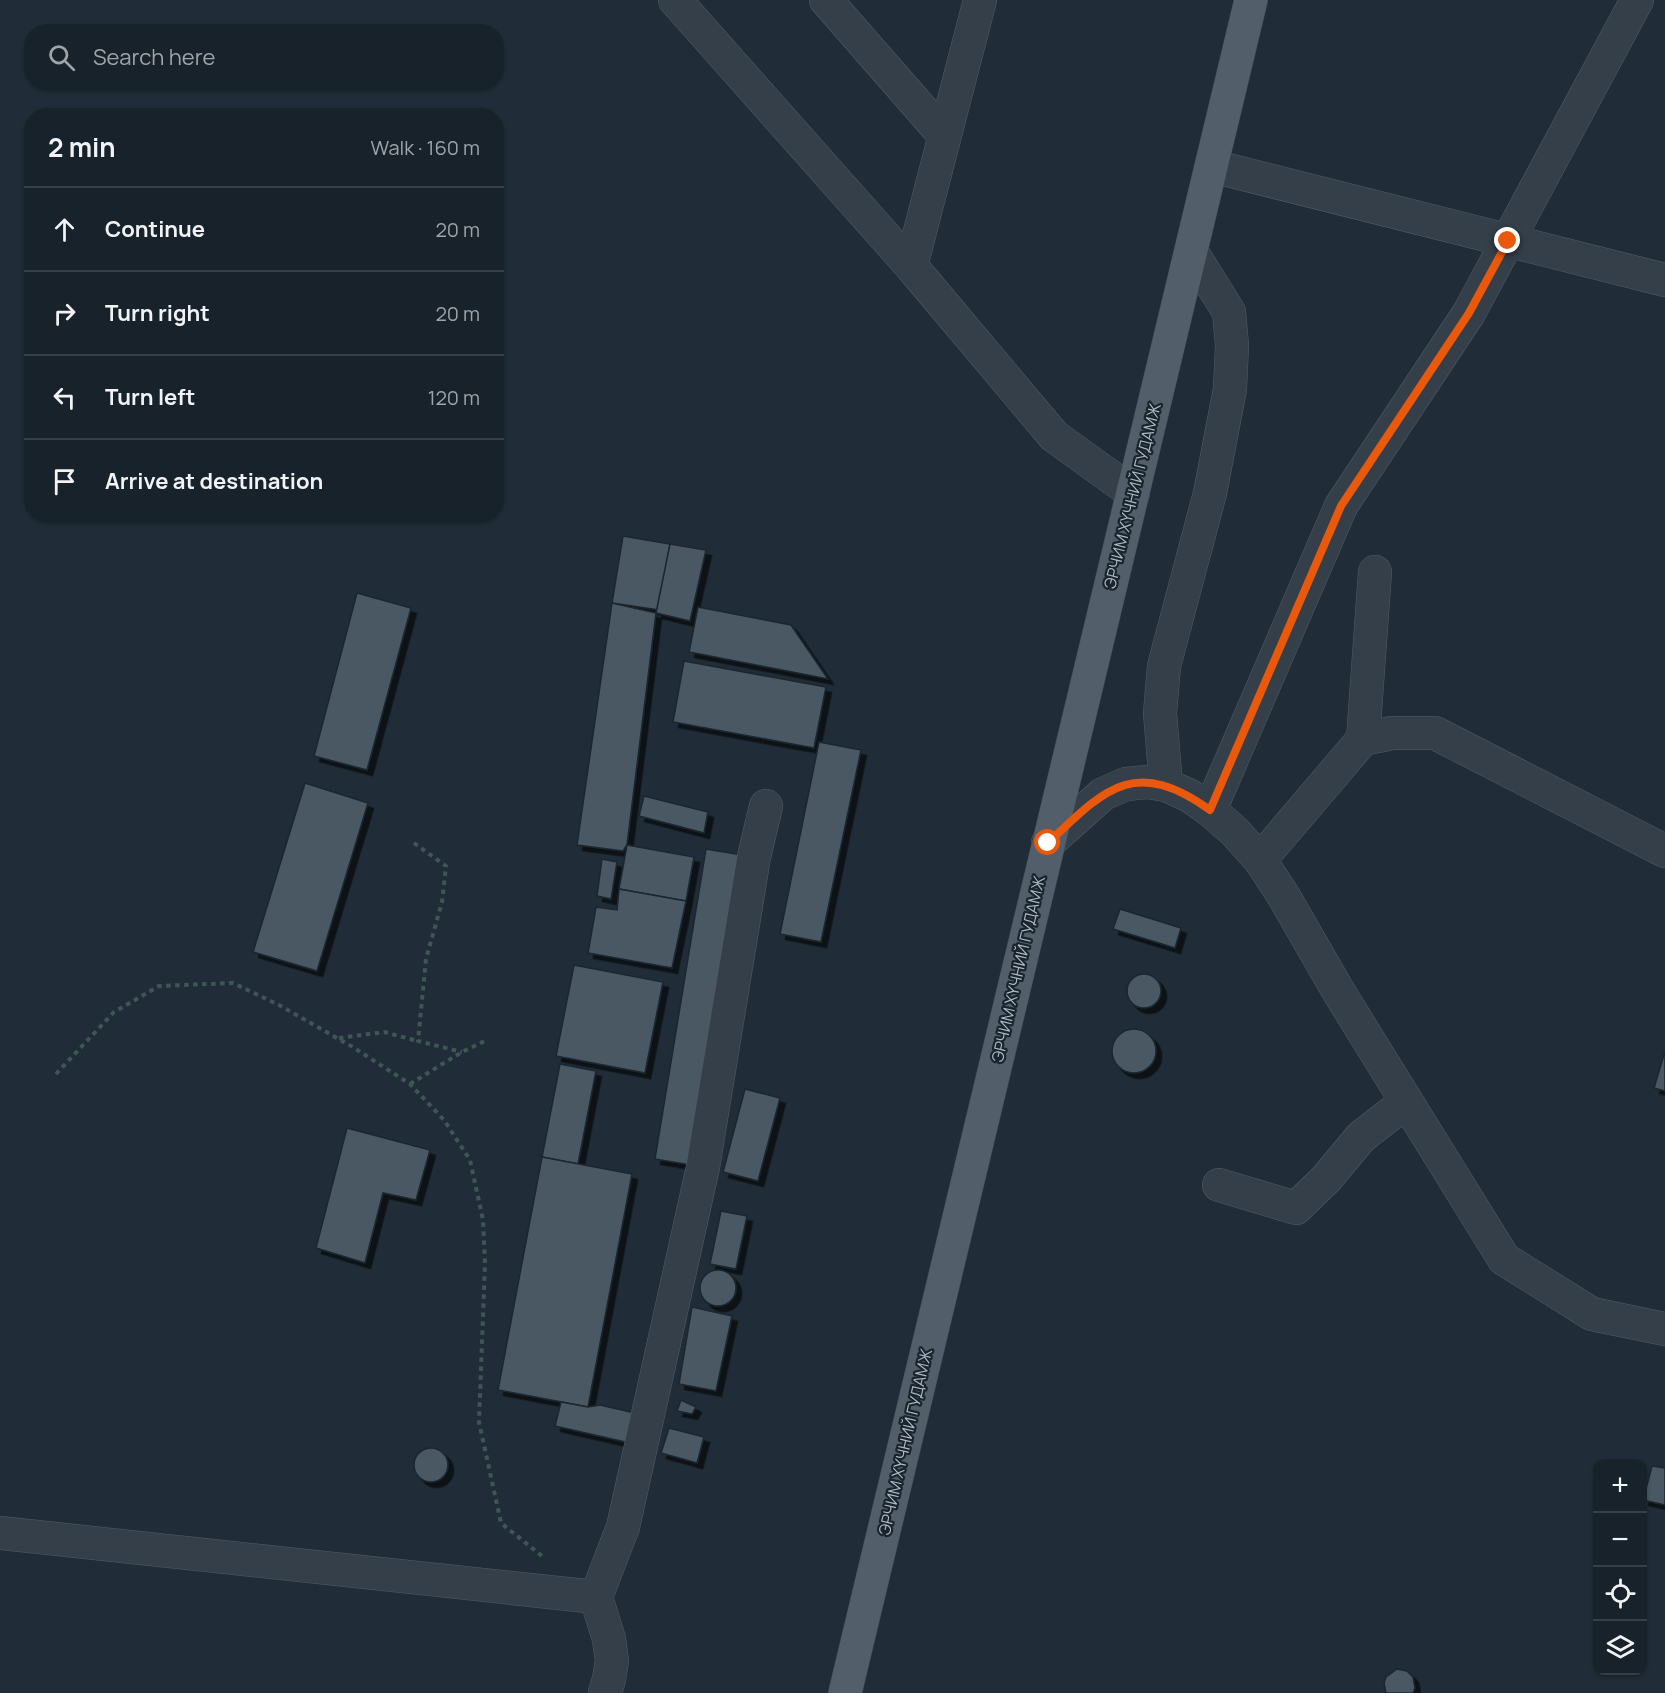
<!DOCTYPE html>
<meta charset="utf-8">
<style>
body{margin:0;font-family:Manrope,sans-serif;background:#212a32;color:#f1f3f6}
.controls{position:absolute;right:18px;bottom:18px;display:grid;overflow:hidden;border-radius:12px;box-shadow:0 2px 4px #0004}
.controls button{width:54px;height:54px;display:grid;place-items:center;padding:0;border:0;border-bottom:2px solid #363f47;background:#18222a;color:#f1f3f6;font:30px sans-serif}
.stop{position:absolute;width:18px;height:18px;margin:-14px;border:4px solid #ea580c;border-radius:50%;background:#fff}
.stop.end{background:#ea580c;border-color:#fff;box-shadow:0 2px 6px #0008}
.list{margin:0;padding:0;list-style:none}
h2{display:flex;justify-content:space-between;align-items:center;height:78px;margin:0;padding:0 24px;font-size:26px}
h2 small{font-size:20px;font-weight:400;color:#9fa4a8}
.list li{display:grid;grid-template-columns:39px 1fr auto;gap:18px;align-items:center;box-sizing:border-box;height:84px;padding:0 24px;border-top:2px solid #363f47}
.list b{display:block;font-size:22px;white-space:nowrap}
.list em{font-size:20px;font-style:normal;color:#9fa4a8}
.icon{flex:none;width:33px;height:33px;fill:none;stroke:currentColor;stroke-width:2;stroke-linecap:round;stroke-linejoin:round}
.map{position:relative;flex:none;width:1665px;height:1693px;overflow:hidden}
.search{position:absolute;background:#18222a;box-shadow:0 2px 4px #0004;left:24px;top:24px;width:480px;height:66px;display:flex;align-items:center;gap:15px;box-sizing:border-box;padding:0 21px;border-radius:24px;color:#9fa4a8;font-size:22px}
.panel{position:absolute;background:#18222a;box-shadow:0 2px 4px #0004;left:24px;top:108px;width:480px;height:414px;border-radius:24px}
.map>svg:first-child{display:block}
</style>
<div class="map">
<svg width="1665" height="1693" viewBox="0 0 1665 1693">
<defs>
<filter id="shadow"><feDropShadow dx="5.5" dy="5.5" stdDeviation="0" flood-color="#0009"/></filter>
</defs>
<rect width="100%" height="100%" fill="#202d38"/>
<!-- building -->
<g fill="#485864" stroke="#1b262f" stroke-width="1.5" filter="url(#shadow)">
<path d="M623,536L670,544L659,610L612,603Z"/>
<path d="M670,544L706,550L690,621L656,613Z"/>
<path d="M357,593L411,608L367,770L314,756Z"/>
<path d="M612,603L656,613L627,845L623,851L577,845Z"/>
<path d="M698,607L791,625L828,679L689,652Z"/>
<path d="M684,661L826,687L814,748L673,722Z"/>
<path d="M819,742L861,750L821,942L780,934Z"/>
<path d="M305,783L368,803L317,971L253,952Z"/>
<path d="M644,796L708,812L704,833L639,816Z"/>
<path d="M627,845L694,857L686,901L619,889Z"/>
<path d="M706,849L754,857L703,1167L655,1159Z"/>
<path d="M602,859L617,862L611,899L597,896Z"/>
<path d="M619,889L686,901L672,968L588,953L596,907L617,910Z"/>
<path d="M1120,909L1181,928L1175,948L1113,929Z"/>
<path d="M574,965L663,982L645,1073L556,1056Z"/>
<circle cx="1144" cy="991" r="17"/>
<circle cx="1134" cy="1051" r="22"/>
<path d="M1665,1051V1091L1654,1088Z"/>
<path d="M560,1064L596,1071L578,1164L542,1157Z"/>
<path d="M745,1089L780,1098L758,1181L723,1172Z"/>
<path d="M347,1128L430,1150L416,1200L383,1193L365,1263L316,1248Z"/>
<path d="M542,1157L632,1174L588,1407L498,1390Z"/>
<path d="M721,1211L747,1216L736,1269L710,1264Z"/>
<circle cx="718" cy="1288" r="18"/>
<path d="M692,1307L732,1316L716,1391L679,1384Z"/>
<path d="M681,1400L696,1407L692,1414L677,1411Z"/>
<path d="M561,1402L588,1407L600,1405L644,1415L634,1444L555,1426Z"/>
<path d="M669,1428L704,1437L697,1463L661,1453Z"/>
<circle cx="431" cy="1465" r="17"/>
<path d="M1652,1466L1665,1468V1505L1643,1500Z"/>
<path d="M1397,1669L1407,1671L1413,1677L1415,1688L1413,1693H1386L1384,1683L1386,1677Z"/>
</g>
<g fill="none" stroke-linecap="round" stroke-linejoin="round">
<!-- minor casing -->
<g stroke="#515d66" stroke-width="34">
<g id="minor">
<path d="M675,0L911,266L1054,436L1133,493"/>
<path d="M826,0L943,134"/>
<path d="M1212,166L1665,280"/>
<path d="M911,266L980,0"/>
<path d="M1363,739L1375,572"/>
<path d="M1166,785L1160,713L1164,666L1210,493L1230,389L1232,345L1229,312L1191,251"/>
<path d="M1210,810L1341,506L1469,313L1637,0"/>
<path d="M1048,843L1103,794L1126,784L1147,782L1166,785L1190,796L1210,810L1235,832L1260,860L1283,895L1340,994L1504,1259L1592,1314L1665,1329"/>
<path d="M1260,860L1363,739L1392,733H1435L1665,851"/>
<path d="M1219,1185L1296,1208L1326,1179L1361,1137L1406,1102"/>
<path d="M0,1533L596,1597"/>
<path d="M605,1693L609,1679L612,1661L609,1639L596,1597L623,1527L703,1167L754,857L766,806"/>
</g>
</g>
<!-- major casing -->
<g stroke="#3d4852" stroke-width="34">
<path id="major" d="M845,1693L1251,0"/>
</g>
<!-- path -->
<g stroke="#405656" stroke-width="4" stroke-dasharray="4.5 4.5" stroke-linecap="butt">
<path d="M414,843L446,866L442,902L426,959L418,1041L462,1052"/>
<path d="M339,1038L384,1032L418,1041"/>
<path d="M56,1074L114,1012L159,986L233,983L279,1005L351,1046L410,1084L444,1120L470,1160L483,1220L485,1263L479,1422L501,1523L542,1556"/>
<path d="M410,1084L462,1052L487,1040"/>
</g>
<!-- minor -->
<use href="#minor" stroke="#343f49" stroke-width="33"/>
<!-- major -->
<use href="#major" stroke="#525e69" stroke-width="33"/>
</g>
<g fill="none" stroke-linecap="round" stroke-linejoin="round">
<!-- route -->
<path stroke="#ea580c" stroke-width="8" d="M1048,843C1105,789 1134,756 1210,810L1341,506L1469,313L1508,241"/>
</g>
<g text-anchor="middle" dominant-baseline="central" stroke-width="4.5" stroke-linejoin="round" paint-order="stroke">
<!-- street labels -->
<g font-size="16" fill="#aebac5" stroke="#19242d">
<text transform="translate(1132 496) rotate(-76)">ЭРЧИМ ХҮЧНИЙ ГУДАМЖ</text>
<text transform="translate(1018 969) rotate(-77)">ЭРЧИМ ХҮЧНИЙ ГУДАМЖ</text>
<text transform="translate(905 1442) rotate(-77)">ЭРЧИМ ХҮЧНИЙ ГУДАМЖ</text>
</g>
</g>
</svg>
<div class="controls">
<button>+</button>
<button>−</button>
<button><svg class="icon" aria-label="locate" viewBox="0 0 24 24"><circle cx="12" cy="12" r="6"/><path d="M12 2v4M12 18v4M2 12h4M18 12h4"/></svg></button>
<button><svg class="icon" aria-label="layers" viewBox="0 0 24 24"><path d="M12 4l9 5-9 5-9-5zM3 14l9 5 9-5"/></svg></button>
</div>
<div class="stop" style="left:1048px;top:843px"></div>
<div class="stop end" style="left:1508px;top:241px"></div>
<div class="search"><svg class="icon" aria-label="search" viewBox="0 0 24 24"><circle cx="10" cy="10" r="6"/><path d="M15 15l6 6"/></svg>Search here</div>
<section class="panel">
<h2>2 min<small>Walk · 160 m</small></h2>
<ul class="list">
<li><svg class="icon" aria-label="ahead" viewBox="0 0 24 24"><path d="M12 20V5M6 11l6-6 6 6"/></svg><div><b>Continue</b></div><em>20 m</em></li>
<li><svg class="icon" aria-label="right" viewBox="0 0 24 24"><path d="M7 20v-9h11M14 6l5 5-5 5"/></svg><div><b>Turn right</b></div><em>20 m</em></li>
<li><svg class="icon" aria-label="left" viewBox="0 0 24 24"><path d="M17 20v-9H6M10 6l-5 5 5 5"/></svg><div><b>Turn left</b></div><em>120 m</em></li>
<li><svg class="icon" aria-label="arrive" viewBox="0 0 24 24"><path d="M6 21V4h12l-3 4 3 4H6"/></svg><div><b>Arrive at destination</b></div></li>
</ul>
</section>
</div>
